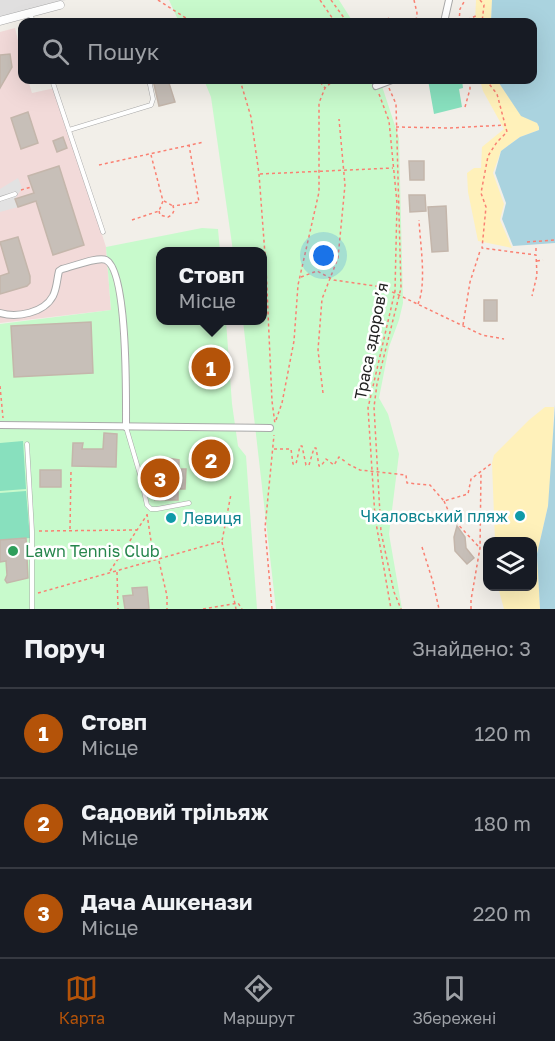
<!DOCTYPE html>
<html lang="uk">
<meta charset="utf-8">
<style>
body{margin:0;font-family:"Golos Text",sans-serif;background:#20242c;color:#f1f3f6}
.controls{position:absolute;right:18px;bottom:18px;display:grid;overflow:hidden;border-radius:12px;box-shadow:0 6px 24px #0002}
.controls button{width:54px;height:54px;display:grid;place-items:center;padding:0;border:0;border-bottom:2px solid #363941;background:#171b24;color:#f1f3f6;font:30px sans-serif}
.you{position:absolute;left:324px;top:256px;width:21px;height:21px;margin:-15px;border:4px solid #fff;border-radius:50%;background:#1a73e8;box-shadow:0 0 0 9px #1a73e833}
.badge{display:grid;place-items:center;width:39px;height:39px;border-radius:50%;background:#b45309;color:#fff;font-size:20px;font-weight:700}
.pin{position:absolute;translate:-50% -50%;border:3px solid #fff;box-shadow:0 2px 6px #0006}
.popup{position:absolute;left:156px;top:247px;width:111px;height:78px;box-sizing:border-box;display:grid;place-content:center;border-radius:12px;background:#171b24;filter:drop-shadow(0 2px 4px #0005);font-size:20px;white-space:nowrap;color:#9ea1a6}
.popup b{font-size:22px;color:#f1f3f6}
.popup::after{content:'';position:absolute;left:50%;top:100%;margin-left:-12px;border:12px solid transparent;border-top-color:#171b24}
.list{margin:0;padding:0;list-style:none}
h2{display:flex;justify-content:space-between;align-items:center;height:78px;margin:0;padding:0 24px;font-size:26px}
h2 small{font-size:20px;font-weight:400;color:#9ea1a6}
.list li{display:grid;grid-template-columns:39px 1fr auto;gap:18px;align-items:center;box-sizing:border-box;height:90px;padding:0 24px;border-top:2px solid #363941}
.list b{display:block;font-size:22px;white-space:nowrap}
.list p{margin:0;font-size:20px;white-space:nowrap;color:#9ea1a6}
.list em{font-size:20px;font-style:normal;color:#9ea1a6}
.icon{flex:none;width:33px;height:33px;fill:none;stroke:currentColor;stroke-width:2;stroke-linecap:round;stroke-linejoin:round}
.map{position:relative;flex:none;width:555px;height:609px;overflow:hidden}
.search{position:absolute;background:#171b24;box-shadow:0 6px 24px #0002;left:18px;right:18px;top:18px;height:66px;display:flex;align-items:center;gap:15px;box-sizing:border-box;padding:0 21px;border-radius:12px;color:#9ea1a6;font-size:22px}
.sheet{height:348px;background:#171b24}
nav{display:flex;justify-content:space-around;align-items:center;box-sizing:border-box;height:84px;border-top:2px solid #363941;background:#171b24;font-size:16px;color:#9ea1a6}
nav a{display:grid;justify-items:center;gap:3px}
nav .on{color:#b45309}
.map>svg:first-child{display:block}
</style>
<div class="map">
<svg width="555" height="609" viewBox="0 0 555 609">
<rect width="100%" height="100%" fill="#f2efe9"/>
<!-- residential -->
<path fill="#e0dfdf" d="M0,0H66L0,17Z"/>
<!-- commercial -->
<path fill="#f2dad9" d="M15,28L22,57V80H28L32,93L55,88L106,247L111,310L0,323V32Z"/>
<!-- sand -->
<g fill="#fff1ba">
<path d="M476,0H492L491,22H475Z"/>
<path d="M480,80H497L521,115L537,123L539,127V130L520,137L501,151L493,173L504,204L500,220L512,248L478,241L468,192L467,173L474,168H481L482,147L504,129L483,91Z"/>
<path d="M545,407H554L551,477L548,506L537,554L540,609H504L498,587L532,586V542L495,541L492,463L494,455L529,420Z"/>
</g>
<!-- park -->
<g fill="#c8facc">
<path d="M169,0H339L353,22H179Z"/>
<path d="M204,80H380L399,138L403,303L399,320L389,347L379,398L388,414L399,454L389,534L402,609H276L243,321L262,320V252L233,251L211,97Z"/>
<path d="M202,228L218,229L220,251L160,252V320L226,321L232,404L238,446L246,456L257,609H0V324L111,310L106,247Z"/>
</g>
<!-- pitch -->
<g fill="#88e0be">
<path d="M428,80H462L463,88L459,89L462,107L434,114Z"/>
<path d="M23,441L26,489L0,491V443Z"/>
<path d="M26,491L30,538L0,540V493Z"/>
</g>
<!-- parking -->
<path fill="#e2e2e2" d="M18,178L22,188L15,199L18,207L0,212V189Z"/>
<!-- water -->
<g fill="#aad3df">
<path d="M492,0H555V243L513,246L502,219L506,203L495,173L501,151L520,137L539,130V127L537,123L521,116L497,80H532V22H491Z"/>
<path d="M555,405V609H540L537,554L548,506Z"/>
</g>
<!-- building -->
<g fill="#c7bfb8" stroke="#c4b6ab" stroke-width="1.5">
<path d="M10,54L12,67L0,88V55Z"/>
<path d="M153,80H168L175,102L159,106Z"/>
<path d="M28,112L38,143L21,149L11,118Z"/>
<path d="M63,137L67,148L57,152L53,141Z"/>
<path d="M409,161H424V180H410Z"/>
<path d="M59,166L84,245L53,255L36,201L18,207L15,199L34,193L28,176Z"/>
<path d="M409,195H425L426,211L410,212Z"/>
<path d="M446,206L448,251L432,252L428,207Z"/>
<path d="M18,237L30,276V283L27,286L0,294V276L9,273L0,242Z"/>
<rect x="484" y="300" width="13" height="21"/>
<path d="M91,322L93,373L14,377L11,326Z"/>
<path d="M104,433L117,434L116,467L72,466L73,443H83L82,449H103Z"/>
<path d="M161,457L179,460V469H186L185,489H178V500H155L154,485H149L150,474L154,475L156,459L161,460Z"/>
<rect x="40" y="470" width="21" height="17"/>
<path d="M457,526L465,537L466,548L474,558L467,564L455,551L454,537Z"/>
<path d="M26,538L28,578L7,583L5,580L7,575L6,561L0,562V540Z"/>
<path d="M147,587L149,609H125L123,596L133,595L132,588Z"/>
</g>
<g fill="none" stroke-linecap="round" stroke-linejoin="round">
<!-- service casing -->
<g stroke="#a9a9a9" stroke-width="5">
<g id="service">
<path d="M30,13L33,22"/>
<path d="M52,80L103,232"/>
<path d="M69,130L151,105L153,99L149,80"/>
<path d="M0,199L15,194"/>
<path d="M126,427L141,478L147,505L151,509H157L189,503"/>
<path d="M27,444L32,531V609"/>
</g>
</g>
<!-- pedestrian casing -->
<g stroke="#a9a9a9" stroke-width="8">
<g id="pedestrian">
<path d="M444,22L449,0"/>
<path d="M376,86L392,80"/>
<path d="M0,313C17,318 44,313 53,296C57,288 57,279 59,271L62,269C72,267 98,256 106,260C128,271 126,401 126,427"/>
<path d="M0,425L270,428"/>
</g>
</g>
<!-- minor casing -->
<g stroke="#a9a9a9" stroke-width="9">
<path id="minor" d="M0,21L60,5"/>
</g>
<!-- path -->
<g stroke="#fa8072" stroke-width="1.5" stroke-dasharray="3 3" stroke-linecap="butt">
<path d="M158,0L192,22"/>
<path d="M320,0L335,22"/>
<path d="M331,0L347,22"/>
<path d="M414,0L417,13L416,22"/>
<path d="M480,0L484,5L482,22"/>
<path d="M259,22H260"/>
<path d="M383,22L389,18"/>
<path d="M459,22L460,9L465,0"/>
<path d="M462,22L478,15"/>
<path d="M240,80L251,117L259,174L266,268L272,401L275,424"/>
<path d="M278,80L321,83L325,88"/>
<path d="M486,80L497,94L507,132L497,142L488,156L481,193L486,207L482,248L536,255L537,275L532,296"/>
<path d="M389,88L396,104L401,288L377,384L374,407L381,532L394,592L401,609"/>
<path d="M379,94L389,121L397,203L395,291L368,408L375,517L391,609"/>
<path d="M465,107L470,89V80"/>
<path d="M396,127L450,128L505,125"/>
<path d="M99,165L204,142"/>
<path d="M260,174L393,168"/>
<path d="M21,190L31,187"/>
<path d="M164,201L173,206"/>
<path d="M159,211L160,215L168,217C173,214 175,212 173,206L199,202L189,145"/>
<path d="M132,220L159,211L163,201L151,155"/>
<path d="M527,242L555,240"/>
<path d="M536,248V254"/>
<path d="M537,261L543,260"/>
<path d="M301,277L317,271L334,280L382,287L482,335L504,339"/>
<path d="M418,304C427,283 420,243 419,220"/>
<path d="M463,325L470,282L480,251"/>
<path d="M0,386L3,418"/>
<path d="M323,393L318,350L322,299L338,258L345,185L339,119"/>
<path d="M276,420L282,403L294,341L298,285L319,192V103L325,88L334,80"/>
<path d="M274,449H291L293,464H296L300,446H302L306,465H309L314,448H316L319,466H321L326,459L334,465L339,457L347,463"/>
<path d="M348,464L360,470L406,475L407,483L430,485L444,501L468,494L471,479L492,463"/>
<path d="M444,501L451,517L479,547"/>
<path d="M147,514L154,561"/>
<path d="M70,529L71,471"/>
<path d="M39,531L137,530"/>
<path d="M222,542L236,609"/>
<path d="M422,547L433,582L439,609"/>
<path d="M159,561L167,596V609"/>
<path d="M110,571L147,515"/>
<path d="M117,572L118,609"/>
<path d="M38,593L222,541L231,494"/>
<path d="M203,609L238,603L242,609"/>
<path d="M272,609L265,528L274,435"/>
<path d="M471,609V600L480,548L481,473"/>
</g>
<!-- service -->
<use href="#service" stroke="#fff" stroke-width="4"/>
<!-- pedestrian -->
<use href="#pedestrian" stroke="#fff" stroke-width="6"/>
<!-- minor -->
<use href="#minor" stroke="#fff" stroke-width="8"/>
</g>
<!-- markers -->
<g fill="#0f9aa8" stroke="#fff" stroke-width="2">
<circle cx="520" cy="516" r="6"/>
<circle cx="171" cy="518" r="6"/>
</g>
<circle fill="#2e9e5b" stroke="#fff" stroke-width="2" cx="13" cy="551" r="6"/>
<g text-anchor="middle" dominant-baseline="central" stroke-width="5" stroke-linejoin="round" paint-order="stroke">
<!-- street labels -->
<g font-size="16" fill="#222" stroke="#fff">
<text transform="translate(371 341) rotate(-79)">Траса здоров’я</text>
</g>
<!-- culture labels -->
<g font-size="16" fill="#0d838f" stroke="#fff" text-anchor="end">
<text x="508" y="516">Чкаловський пляж</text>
<text x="183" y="518" text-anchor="start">Левиця</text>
</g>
<!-- leisure labels -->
<g font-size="16" fill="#27864d" stroke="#fff" text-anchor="start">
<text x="25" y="551">Lawn Tennis Club</text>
</g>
</g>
</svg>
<div class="controls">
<button><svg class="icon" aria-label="layers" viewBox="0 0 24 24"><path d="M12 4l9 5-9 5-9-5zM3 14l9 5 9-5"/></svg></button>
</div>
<div class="you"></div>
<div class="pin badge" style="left:211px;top:367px">1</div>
<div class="popup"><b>Стовп</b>Місце</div>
<div class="pin badge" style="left:211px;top:459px">2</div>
<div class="pin badge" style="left:160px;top:478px">3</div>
<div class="search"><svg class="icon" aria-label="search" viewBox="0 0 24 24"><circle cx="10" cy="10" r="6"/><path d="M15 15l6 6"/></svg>Пошук</div>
</div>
<section class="sheet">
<h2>Поруч<small>Знайдено: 3</small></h2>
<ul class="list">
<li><span class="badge">1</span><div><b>Стовп</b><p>Місце</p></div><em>120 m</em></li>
<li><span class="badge">2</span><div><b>Садовий трільяж</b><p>Місце</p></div><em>180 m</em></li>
<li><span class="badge">3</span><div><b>Дача Ашкенази</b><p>Місце</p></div><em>220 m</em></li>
</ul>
</section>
<nav>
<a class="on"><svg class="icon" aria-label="map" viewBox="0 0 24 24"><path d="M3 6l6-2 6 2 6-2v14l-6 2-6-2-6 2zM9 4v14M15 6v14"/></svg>Карта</a>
<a><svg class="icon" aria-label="directions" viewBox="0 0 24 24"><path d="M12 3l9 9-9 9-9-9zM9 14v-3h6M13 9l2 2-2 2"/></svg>Маршрут</a>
<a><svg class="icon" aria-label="saved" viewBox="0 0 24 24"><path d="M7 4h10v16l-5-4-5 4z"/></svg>Збережені</a>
</nav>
